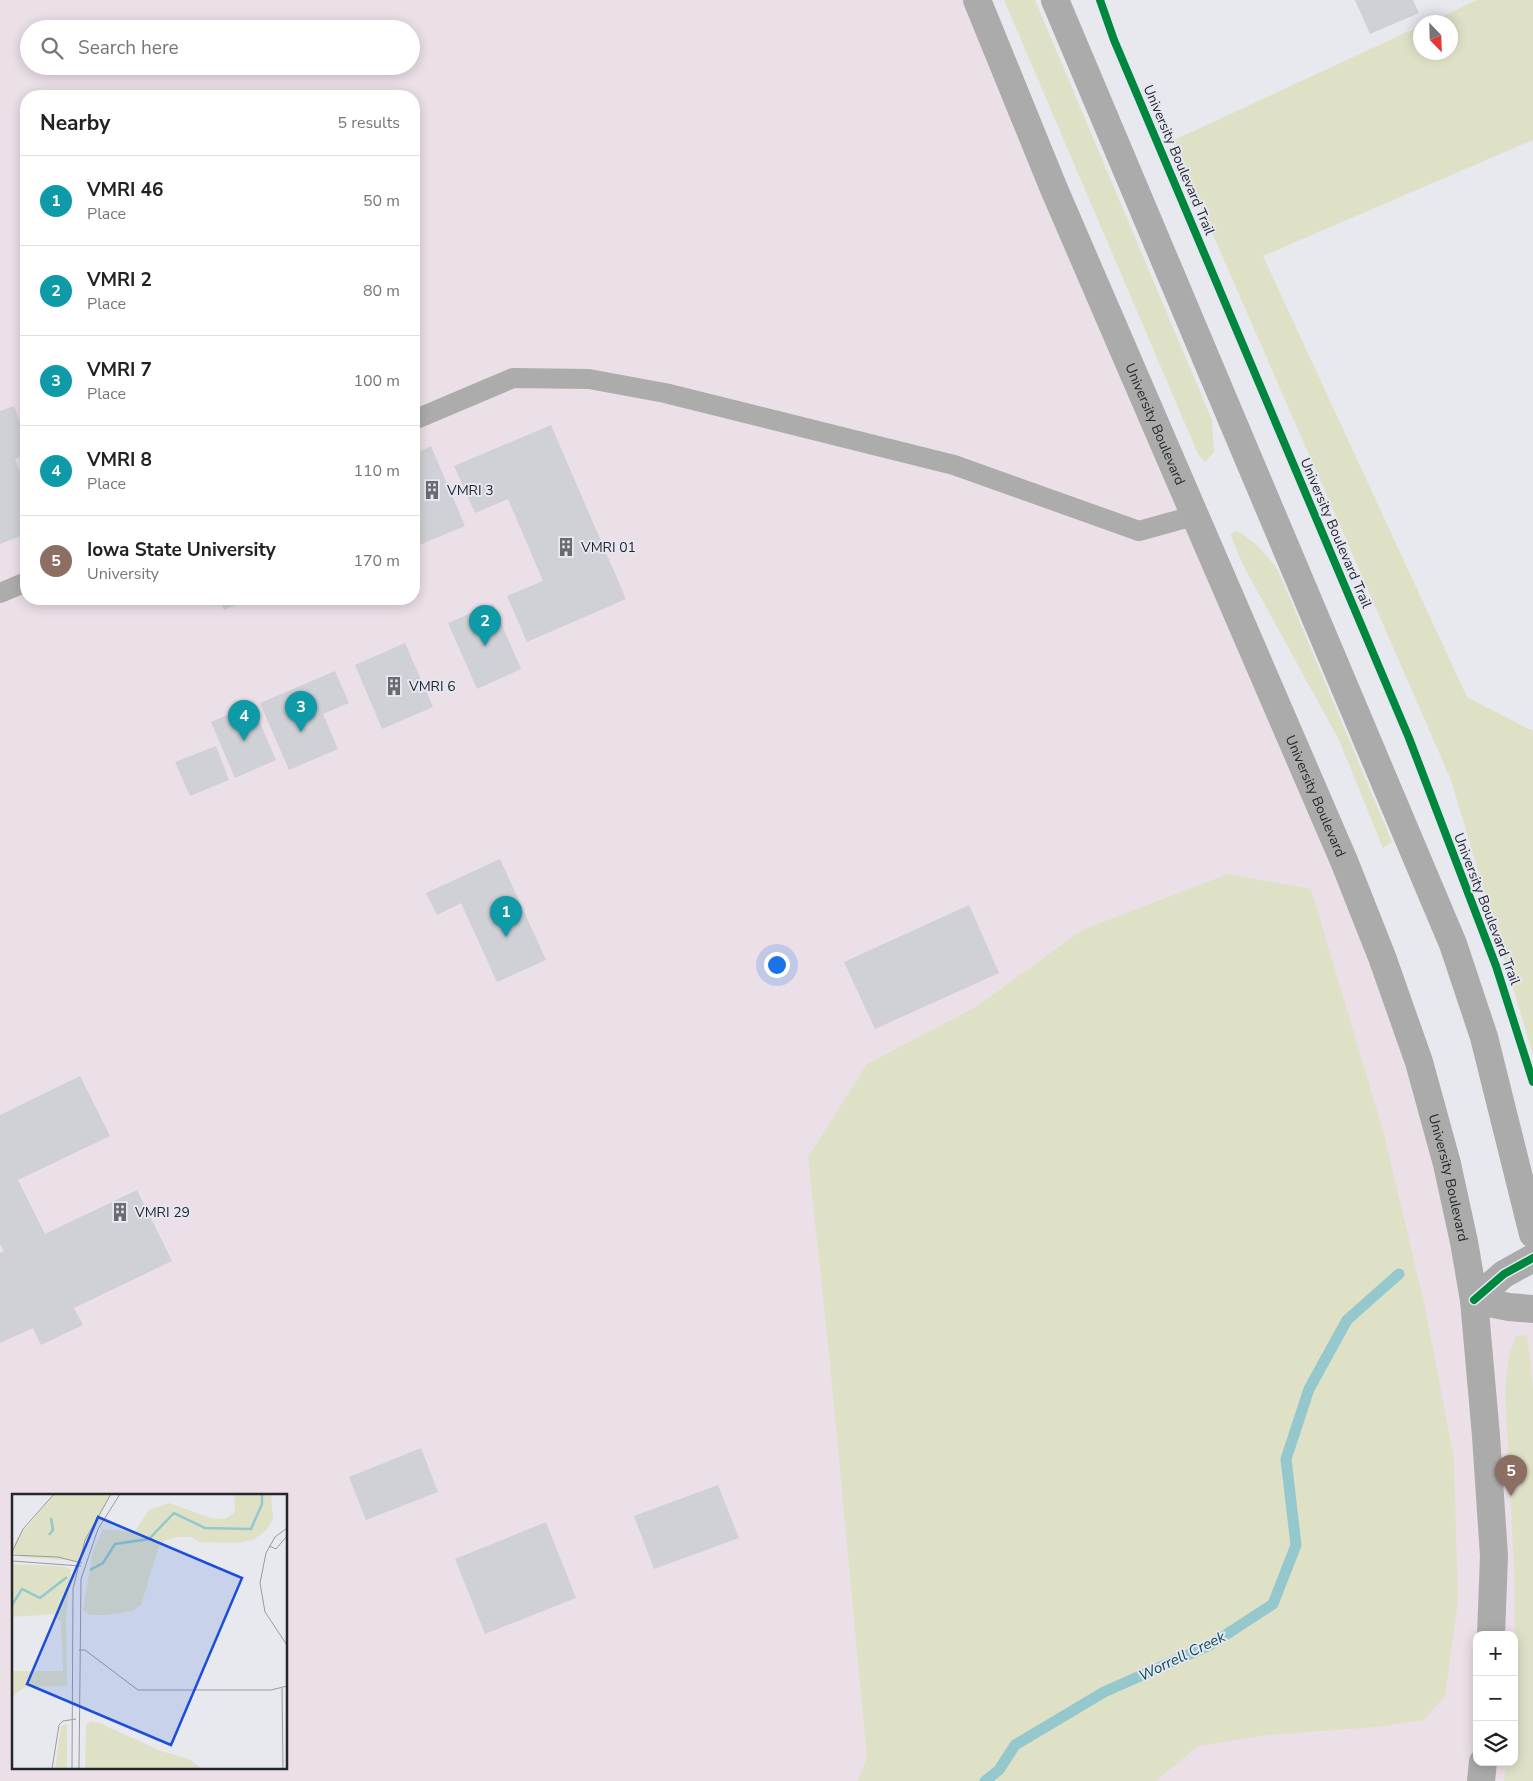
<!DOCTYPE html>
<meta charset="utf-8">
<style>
body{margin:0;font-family:"Nunito Sans",sans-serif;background:#f6f6f6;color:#222}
.controls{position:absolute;right:15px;bottom:15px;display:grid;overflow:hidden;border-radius:10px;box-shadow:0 2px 12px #0003}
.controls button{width:45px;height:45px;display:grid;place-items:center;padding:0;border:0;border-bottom:1px solid #e0e0e0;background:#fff;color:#222;font:25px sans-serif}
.compass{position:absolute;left:1413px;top:15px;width:45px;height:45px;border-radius:50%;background:#fff;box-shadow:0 2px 12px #0003;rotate:157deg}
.you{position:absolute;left:776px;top:964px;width:18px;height:18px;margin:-12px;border:4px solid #fff;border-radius:50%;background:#1a73e8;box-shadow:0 0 0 8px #1a73e833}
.badge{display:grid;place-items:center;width:32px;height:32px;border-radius:50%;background:#d93025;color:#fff;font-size:16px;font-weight:700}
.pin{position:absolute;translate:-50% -41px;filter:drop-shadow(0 1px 2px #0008)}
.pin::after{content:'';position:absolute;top:26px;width:18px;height:15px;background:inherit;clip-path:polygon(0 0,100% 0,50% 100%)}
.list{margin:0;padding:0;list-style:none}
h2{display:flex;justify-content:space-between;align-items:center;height:65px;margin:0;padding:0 20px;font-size:21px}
h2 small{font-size:16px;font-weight:400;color:#767676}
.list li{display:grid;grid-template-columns:32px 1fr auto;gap:15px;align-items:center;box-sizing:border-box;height:90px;padding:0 20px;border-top:1px solid #e0e0e0}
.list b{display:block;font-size:19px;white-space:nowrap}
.list p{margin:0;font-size:16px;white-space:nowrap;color:#767676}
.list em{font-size:16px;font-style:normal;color:#767676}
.icon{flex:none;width:28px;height:28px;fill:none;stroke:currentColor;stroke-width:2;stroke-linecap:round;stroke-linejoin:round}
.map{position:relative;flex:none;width:1533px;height:1781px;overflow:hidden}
.search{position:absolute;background:#fff;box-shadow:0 2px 12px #0003;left:20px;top:20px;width:400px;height:55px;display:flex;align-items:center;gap:12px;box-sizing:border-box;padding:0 18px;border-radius:28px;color:#767676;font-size:19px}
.panel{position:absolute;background:#fff;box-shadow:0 2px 12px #0003;left:20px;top:90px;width:400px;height:515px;border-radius:20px}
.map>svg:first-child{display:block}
</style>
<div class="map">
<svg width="1533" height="1781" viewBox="0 0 1533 1781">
<rect width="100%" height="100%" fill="#e8e9ef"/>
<!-- education -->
<path fill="#ebdfe8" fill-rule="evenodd" d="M0,0H977L1382,957L1474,1299L1533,1309V1781H0ZM29,29H411V66H29ZM26,96H414V599H26ZM14,1495H286V1767H14ZM1477,1635H1514V1762H1477Z"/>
<!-- green -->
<g fill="#dfe1c7">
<path d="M1004,0H1035L1212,420L1214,452L1205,462L1198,454Z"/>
<path d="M1477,0H1533V140L1263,256L1467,697L1533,731V1055L1451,780L1172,141L1420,26V52H1450V22H1429Z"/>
<path d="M1237,531C1255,541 1266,554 1278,570L1392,842L1383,848L1339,740L1243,565L1230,534Z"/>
<path d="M1228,874L1311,889L1384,1134L1425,1307L1454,1459L1458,1601L1445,1696L1424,1720L1376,1727L1267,1735L1198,1746L1156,1781H858L867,1758L829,1353L808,1157L867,1064L976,1007L1082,930Z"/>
<path d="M1527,1335L1533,1388V1781H1504L1507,1762H1514L1515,1589L1505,1389L1509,1356L1516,1336Z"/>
</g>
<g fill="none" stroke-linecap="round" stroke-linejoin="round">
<!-- stream -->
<path stroke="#94c8cd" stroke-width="11" d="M985,1781L999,1770L1015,1745L1104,1692L1210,1645L1273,1604L1296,1545L1286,1459L1309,1389L1347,1320L1399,1274"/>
</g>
<!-- building -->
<g fill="#d0d1d6">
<path d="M1355,0H1413L1419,13L1370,34Z"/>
<path d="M14,406L26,438V454L15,459L26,487V534L0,544V411Z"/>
<path d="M551,425L626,599L527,642L507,596L543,581L508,499L475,513L454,466Z"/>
<path d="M431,446L465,526L417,546L414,538V454Z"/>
<path d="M219,599H250L224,610Z"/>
<path d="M493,604L521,669L477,689L448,623Z"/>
<path d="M405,643L433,707L382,729L355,665Z"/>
<path d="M335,671L349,703L323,714L338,749L289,770L260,703Z"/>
<path d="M252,704L276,760L235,778L211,722Z"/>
<path d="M216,746L229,780L190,796L175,762Z"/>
<path d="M500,859L546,960L497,982L461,903L437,915L426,893Z"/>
<path d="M969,905L999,973L875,1029L844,962Z"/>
<path d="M80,1076L110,1136L18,1180L45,1234L137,1190L172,1261L74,1308L83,1325L41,1345L33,1328L0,1343V1253L4,1251L0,1244V1115Z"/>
<path d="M421,1448L438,1492L366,1520L349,1477Z"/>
<path d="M718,1485L739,1538L654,1569L634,1516Z"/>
<path d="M546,1522L576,1598L485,1634L455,1559Z"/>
</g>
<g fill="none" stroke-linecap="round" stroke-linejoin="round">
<!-- lane -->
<g stroke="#abacab" stroke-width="20">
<path d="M414,420L513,378L589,379L665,393L954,465L1139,531L1193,516"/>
<path d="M0,593L26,582"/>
</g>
<!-- secondary -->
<g stroke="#ababab" stroke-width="28">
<path id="s1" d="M977,0L1054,189L1344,861L1382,957L1419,1062L1447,1164L1464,1242L1474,1300L1486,1436L1494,1556L1491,1635"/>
<path d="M1055,0L1453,944L1484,1037L1533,1234"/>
<path d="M1474,1300L1504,1274L1533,1258"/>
<path d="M1474,1300L1509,1307L1533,1309"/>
<path d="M1481,1781L1483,1762"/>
</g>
<!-- cycleway casing -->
<g stroke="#e5e7f2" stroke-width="11">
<g id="cycleway">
<path d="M1100,0L1114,40L1409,738L1496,966L1533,1082"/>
<path d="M1474,1300L1504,1274L1533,1258"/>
</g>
</g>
<!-- cycleway -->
<use href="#cycleway" stroke="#00873e" stroke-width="8"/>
</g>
<!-- icons -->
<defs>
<g id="building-bare" transform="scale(1.5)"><path d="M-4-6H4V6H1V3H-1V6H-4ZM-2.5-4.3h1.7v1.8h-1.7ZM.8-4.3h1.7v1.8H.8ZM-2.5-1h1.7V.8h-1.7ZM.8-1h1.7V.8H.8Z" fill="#6a6b6f" stroke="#e5e7f2" stroke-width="2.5" paint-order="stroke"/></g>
</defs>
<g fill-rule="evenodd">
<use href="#building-bare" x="432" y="490"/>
<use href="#building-bare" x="566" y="547"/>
<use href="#building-bare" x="394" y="686"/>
<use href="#building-bare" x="120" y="1212"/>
</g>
<g text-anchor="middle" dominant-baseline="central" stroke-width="4" stroke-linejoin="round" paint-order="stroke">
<!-- street labels -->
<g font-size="14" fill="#26272a" stroke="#e5e7f2">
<text transform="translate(1179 160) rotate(67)">University Boulevard Trail</text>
<text stroke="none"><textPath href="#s1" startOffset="460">University Boulevard</textPath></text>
<text transform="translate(1336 533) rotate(67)">University Boulevard Trail</text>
<text stroke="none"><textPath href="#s1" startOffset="865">University Boulevard</textPath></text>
<text transform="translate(1487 909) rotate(69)">University Boulevard Trail</text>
<text stroke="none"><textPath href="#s1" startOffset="1270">University Boulevard</textPath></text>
</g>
<!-- poi labels -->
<g font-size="14" fill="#26272a" stroke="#e5e7f2" text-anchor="start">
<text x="447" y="490">VMRI 3</text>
<text x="581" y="547">VMRI 01</text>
<text x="409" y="686">VMRI 6</text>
<text x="135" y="1212">VMRI 29</text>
</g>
<!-- water labels -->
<g font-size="15" font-style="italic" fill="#0a4e51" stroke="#e5e7f2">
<text transform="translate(1182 1656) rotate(-26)">Worrell Creek</text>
</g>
</g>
<!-- overview -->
<g transform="translate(12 1494)">
<rect width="275" height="275" fill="#e8e9ef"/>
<path d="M42,0H99L66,67L10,63L0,58L5,44ZM222,0H259L261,25L255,36L241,46L224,49L187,48L179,43H166L154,46L147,52L129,111L120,117L94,121H78L71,116L81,57L91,35L122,38L137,16L157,9L199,24L213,25L223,18ZM0,70L49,72L59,75L54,121L55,192L13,193L0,203V177H51L49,128L42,120L0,123ZM78,227L88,229L149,257L177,265L190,275H73L74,231ZM55,230V275H43L49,232Z" fill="#dfe1c7"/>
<path fill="none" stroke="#94c8cd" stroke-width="2.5" d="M37,41L41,36L39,24M78,76L91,69L103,50L137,45L162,19L193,34L239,35L250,10V0M0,111L10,95L28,104L55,83"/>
<path fill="none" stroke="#9a9ba0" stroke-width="1" d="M275,34L263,43L254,59L248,89L253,118L275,151M257,52L264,55L275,42M0,58L11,35L42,0M0,61L46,63L70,69M0,67L69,72M67,156H73L126,196H259L275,192M270,194L271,275M40,275L47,231L51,227L64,225M60,275L61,95L73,46L99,0M67,275L69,85L86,35L108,0"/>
<path fill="#1d4ed8" fill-opacity="0.15" stroke="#1d4ed8" stroke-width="2.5" d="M86,23L230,84L159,251L15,190Z"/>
<rect width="275" height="275" fill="none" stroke="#26272a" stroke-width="2.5"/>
</g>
</svg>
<div class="controls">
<button>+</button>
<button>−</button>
<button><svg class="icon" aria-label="layers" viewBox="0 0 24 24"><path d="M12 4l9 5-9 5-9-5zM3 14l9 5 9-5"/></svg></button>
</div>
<svg class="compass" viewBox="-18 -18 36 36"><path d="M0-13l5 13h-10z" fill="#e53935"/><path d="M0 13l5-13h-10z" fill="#767676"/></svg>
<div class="you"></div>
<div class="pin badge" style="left:506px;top:937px;background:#0f9aa8">1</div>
<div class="pin badge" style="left:485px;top:646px;background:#0f9aa8">2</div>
<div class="pin badge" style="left:301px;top:732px;background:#0f9aa8">3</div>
<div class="pin badge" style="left:244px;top:741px;background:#0f9aa8">4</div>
<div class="pin badge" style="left:1511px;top:1496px;background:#8d6e63">5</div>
<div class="search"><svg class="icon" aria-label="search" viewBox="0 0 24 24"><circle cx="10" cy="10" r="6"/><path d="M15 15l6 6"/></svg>Search here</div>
<section class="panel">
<h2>Nearby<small>5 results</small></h2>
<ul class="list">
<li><span class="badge" style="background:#0f9aa8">1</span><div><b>VMRI 46</b><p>Place</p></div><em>50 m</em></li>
<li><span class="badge" style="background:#0f9aa8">2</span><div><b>VMRI 2</b><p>Place</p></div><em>80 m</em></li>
<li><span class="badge" style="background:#0f9aa8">3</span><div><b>VMRI 7</b><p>Place</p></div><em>100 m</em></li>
<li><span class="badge" style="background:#0f9aa8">4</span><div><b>VMRI 8</b><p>Place</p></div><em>110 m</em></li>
<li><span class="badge" style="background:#8d6e63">5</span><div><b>Iowa State University</b><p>University</p></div><em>170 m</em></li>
</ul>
</section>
</div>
